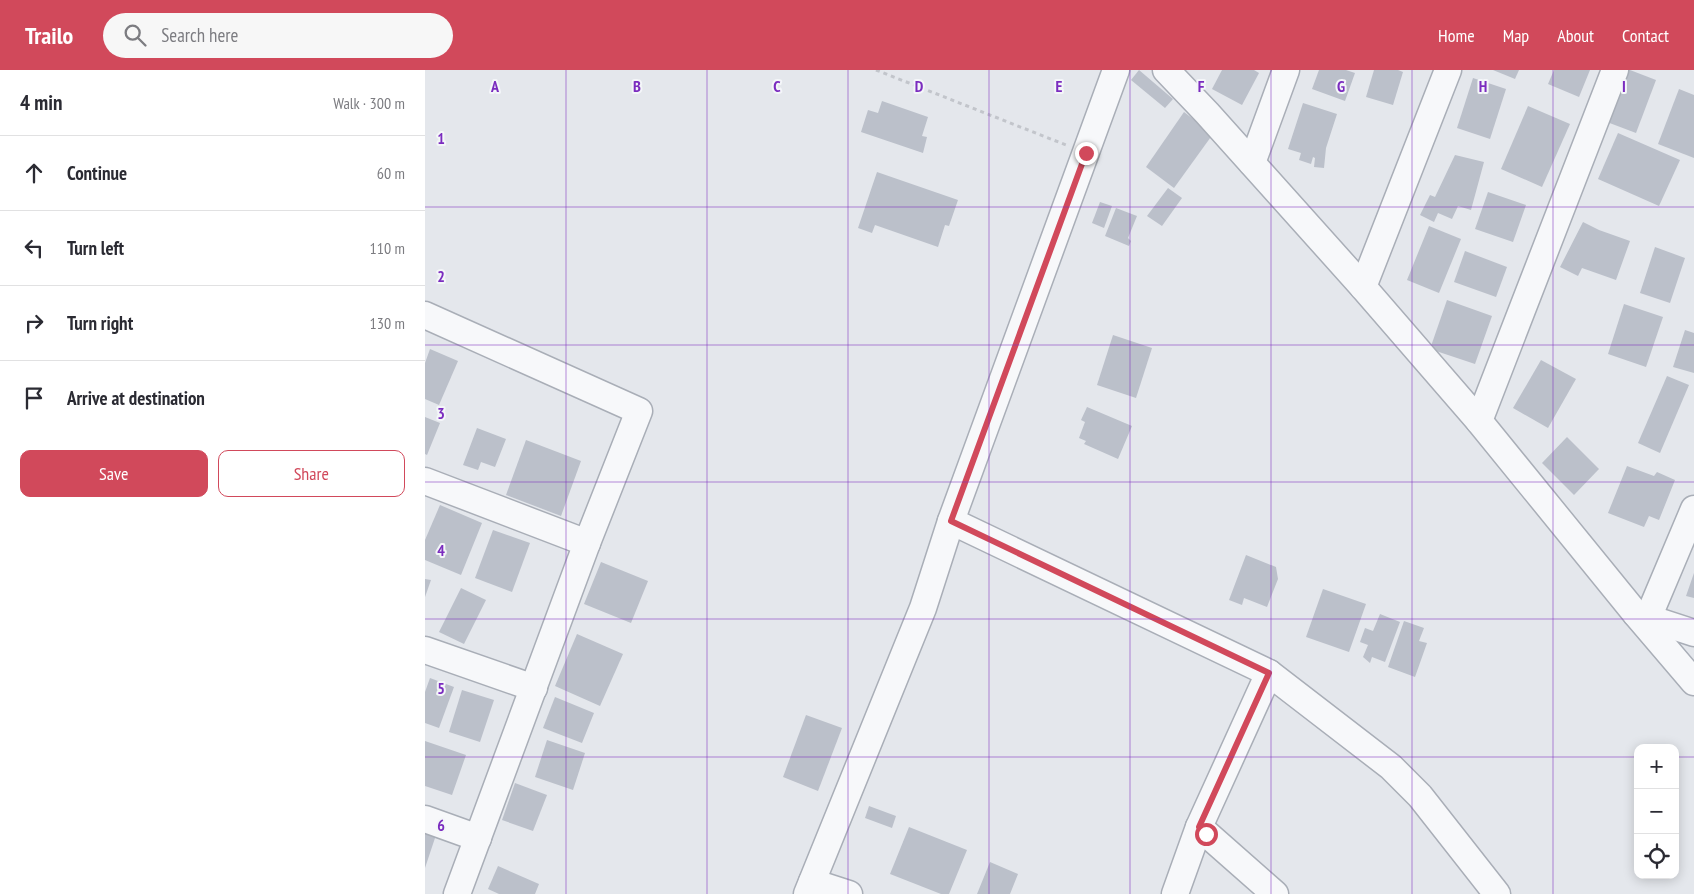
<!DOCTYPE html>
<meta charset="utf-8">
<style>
body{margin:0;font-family:"PT Sans Narrow",sans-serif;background:#f7f7f7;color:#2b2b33}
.controls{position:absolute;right:15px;bottom:15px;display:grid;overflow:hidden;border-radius:10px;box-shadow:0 2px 12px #0003}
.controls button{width:45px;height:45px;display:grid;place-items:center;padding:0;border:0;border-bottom:1px solid #e1e1e2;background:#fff;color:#2b2b33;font:25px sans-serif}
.stop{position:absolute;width:15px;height:15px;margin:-11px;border:4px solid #d1495b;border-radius:50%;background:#fff}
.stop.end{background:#d1495b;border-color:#fff;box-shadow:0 1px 5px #0008}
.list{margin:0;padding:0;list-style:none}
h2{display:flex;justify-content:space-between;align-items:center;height:65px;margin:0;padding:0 20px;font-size:21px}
h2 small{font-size:16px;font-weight:400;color:#7c7c81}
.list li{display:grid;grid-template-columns:32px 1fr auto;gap:15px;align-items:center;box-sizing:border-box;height:75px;padding:0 20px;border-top:1px solid #e1e1e2}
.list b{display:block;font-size:19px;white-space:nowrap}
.list em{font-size:16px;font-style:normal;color:#7c7c81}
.actions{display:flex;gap:10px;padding:15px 20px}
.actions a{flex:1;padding:11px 0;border:1px solid #d1495b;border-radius:10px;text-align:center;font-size:18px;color:#d1495b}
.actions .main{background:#d1495b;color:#fff}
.icon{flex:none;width:28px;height:28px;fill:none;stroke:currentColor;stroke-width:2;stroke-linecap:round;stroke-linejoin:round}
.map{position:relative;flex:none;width:1269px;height:824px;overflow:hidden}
header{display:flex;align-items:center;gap:30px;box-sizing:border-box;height:70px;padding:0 25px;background:#d1495b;color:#fff}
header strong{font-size:24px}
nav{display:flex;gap:28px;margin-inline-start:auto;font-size:18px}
.search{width:350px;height:45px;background:#f7f7f7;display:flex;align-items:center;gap:12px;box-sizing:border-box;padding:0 18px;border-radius:28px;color:#7c7c81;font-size:19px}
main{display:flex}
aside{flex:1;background:#fff}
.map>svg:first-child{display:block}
</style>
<header>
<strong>Trailo</strong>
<div class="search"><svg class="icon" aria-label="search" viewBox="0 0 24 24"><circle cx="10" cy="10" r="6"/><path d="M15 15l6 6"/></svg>Search here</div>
<nav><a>Home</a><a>Map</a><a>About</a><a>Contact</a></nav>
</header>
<main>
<aside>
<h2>4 min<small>Walk · 300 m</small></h2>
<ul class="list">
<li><svg class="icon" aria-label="ahead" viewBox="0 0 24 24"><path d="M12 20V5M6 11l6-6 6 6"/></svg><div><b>Continue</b></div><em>60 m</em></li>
<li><svg class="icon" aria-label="left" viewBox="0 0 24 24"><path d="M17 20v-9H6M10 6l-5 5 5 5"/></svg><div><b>Turn left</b></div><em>110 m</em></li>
<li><svg class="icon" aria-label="right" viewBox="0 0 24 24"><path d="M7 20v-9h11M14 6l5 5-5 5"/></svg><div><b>Turn right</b></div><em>130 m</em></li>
<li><svg class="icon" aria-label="arrive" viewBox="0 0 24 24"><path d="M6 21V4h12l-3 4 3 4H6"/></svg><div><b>Arrive at destination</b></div></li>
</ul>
<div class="actions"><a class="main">Save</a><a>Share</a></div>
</aside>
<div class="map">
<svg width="1269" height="824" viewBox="0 0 1269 824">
<rect width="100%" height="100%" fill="#e4e7ec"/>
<!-- building -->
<g fill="#bbc0ca">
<path d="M714,0L748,29L740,38L706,10Z"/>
<path d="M797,0H829L834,3L817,35L787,19Z"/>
<path d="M894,0H921L930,3L920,31L887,19Z"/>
<path d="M949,0H973L978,2L968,35L941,27Z"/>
<path d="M1068,0H1094L1090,9Z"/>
<path d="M1129,0H1165L1154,27L1123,14Z"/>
<path d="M1193,0H1205L1231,10L1211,63L1174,49Z"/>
<path d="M1048,8L1081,19L1065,69L1032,58Z"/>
<path d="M1254,19L1269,25V88L1233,74Z"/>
<path d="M457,31L503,47L497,66L502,67L498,83L436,62L443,40L453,43Z"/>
<path d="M878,33L912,44L901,78L899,98L889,97L890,88L888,87L886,94L874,90L876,83L863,79Z"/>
<path d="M1103,36L1145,54L1117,117L1076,99Z"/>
<path d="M759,42L788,64L749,118L721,97Z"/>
<path d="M1193,63L1255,90L1234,136L1173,109Z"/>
<path d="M1030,85L1059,92L1046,140L1033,136L1027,149L1013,143L1009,152L995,145L1005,125L1010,127Z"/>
<path d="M452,102L533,130L524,156L520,155L513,177L450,155L447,163L433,158Z"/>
<path d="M743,118L757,128L737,156L722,146Z"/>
<path d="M1063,122L1101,135L1088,172L1050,159Z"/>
<path d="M675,132L687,136L679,158L667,153Z"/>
<path d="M691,138L712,146L703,168L706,171L704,176L680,166Z"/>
<path d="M1158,152L1174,160L1205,171L1191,210L1157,198L1153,206L1135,197Z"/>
<path d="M1004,156L1036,169L1014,223L982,210Z"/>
<path d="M1230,177L1260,188L1245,233L1215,223Z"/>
<path d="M1040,181L1082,197L1071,227L1029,212Z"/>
<path d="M1022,230L1067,246L1050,294L1005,279Z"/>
<path d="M1199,234L1238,247L1221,297L1183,284Z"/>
<path d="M1260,260L1269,263V303L1248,297Z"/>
<path d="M688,265L727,278L711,328L672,315Z"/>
<path d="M5,279L33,291L14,335L0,329V293Z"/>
<path d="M1116,290L1151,309L1123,358L1088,338Z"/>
<path d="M1242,306L1264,315L1235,383L1213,373Z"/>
<path d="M662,337L707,356L693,389L659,374L661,371L654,368L660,352L656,350Z"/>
<path d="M0,347L15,353L2,385L0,384Z"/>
<path d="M52,358L81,369L70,397L56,392L53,400L38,395Z"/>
<path d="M1142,367L1174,399L1149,425L1117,393Z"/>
<path d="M101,370L156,391L136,446L81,425Z"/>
<path d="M1202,396L1229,406L1232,402L1250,410L1234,450L1224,446L1219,457L1183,443Z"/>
<path d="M15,435L57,453L36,505L0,490V470Z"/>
<path d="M68,460L105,473L87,522L50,508Z"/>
<path d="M821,485L851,497L853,509L842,537L819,528L817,535L804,530Z"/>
<path d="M176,492L223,511L206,553L159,534Z"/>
<path d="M1269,503V528L1261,526Z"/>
<path d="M0,509L6,510L0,527Z"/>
<path d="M36,518L61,530L39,574L14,562Z"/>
<path d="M898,519L941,534L924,582L881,567Z"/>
<path d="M955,544L975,552L960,592L947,587L945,593L938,587L943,575L935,572L940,558L948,561Z"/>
<path d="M979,551L999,558L994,571L1002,573L990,607L963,597Z"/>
<path d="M152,564L198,584L175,636L130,616Z"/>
<path d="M5,608L29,617L14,658L0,653V622Z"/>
<path d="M37,620L69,630L55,672L24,662Z"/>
<path d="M130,627L169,643L157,673L118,658Z"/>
<path d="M381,645L417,658L393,721L358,707Z"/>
<path d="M122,670L160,683L148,720L110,707Z"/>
<path d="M0,671L41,685L27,725L0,716Z"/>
<path d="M90,713L122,725L108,761L77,750Z"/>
<path d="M444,736L471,746L467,758L440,748Z"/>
<path d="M484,757L542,780L524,824H516L465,804Z"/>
<path d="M0,758L12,762L0,798Z"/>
<path d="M565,792L593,804L585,824H552Z"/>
<path d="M73,796L114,814L110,824H74L63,819Z"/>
</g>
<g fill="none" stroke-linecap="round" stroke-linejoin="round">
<!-- minor casing -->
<g stroke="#a9aeb7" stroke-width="29">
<g id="minor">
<path d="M741,0L782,43L938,217L1054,351L1211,544L1269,612"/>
<path d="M827,93L861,0"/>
<path d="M938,217L1023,0"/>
<path d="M0,245L214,341L162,473L32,824"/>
<path d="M1054,351L1190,0"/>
<path d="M0,411L162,473"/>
<path d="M526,451L844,603L966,697L995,726L1072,824"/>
<path d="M1211,544L1269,563"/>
<path d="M1223,548L1269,439"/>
<path d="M0,580L109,618"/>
<path d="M0,749L53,768"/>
<path d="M774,757L850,824"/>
<path d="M387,812L424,824"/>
<path d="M382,824L498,538L526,451L691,0"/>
<path d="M750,824L774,757L844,603"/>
</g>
</g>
<!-- path -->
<path stroke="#c2c5cb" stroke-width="3" stroke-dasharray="4 4" stroke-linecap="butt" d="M451,0L641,75"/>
<!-- minor -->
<use href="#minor" stroke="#f7f8fa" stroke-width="26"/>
</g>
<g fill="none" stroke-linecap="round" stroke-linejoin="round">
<!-- route -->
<path stroke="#d1495b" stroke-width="6" d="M661,83L526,451L844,603L774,757L781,764"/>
</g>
<!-- grid -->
<path fill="none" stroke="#7b2cbf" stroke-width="1" stroke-opacity="0.55" d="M141,0V824M282,0V824M423,0V824M564,0V824M705,0V824M846,0V824M987,0V824M1128,0V824M0,137H1269M0,275H1269M0,412H1269M0,549H1269M0,687H1213M1250,687H1269"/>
<g font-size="16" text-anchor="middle" font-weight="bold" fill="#7b2cbf" stroke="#f4f6f9" stroke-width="4" stroke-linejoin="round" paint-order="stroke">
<text x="70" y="22">A</text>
<text x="212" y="22">B</text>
<text x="352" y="22">C</text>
<text x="494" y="22">D</text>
<text x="634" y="22">E</text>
<text x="776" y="22">F</text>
<text x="916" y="22">G</text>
<text x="1058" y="22">H</text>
<text x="1199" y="22">I</text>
<text x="16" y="74">1</text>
<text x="16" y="212">2</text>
<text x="16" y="349">3</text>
<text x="16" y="486">4</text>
<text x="16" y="624">5</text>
<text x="16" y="761">6</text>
</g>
</svg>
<div class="controls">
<button>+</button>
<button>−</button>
<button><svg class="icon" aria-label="locate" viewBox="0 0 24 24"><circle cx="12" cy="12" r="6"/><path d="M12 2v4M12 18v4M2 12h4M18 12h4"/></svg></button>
</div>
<div class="stop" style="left:781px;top:764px"></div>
<div class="stop end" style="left:661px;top:83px"></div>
</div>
</main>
